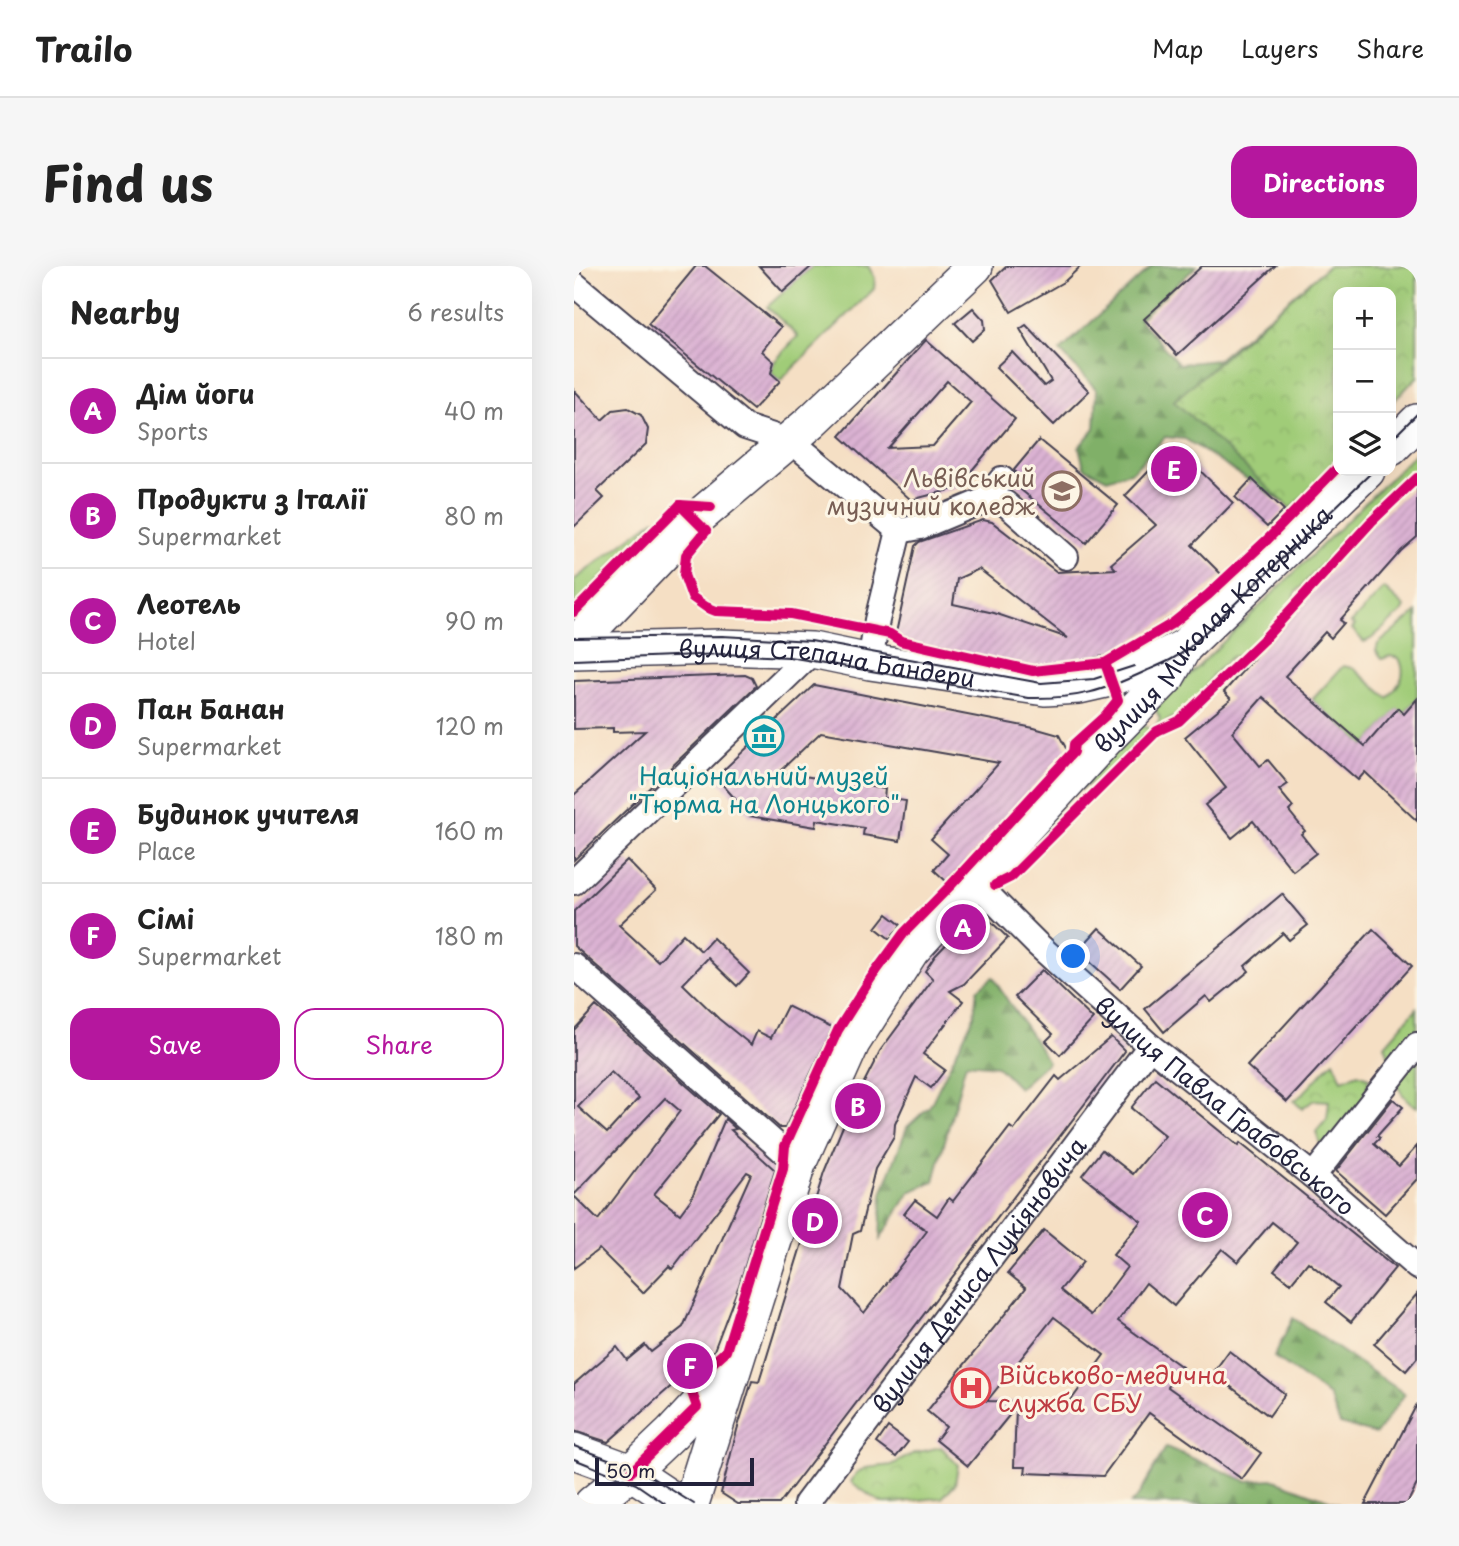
<!DOCTYPE html>
<meta charset="utf-8">
<style>
body{margin:0;font-family:"Playpen Sans",sans-serif;background:#f6f6f6;color:#222}
.controls{position:absolute;right:21px;top:21px;display:grid;overflow:hidden;border-radius:14px;box-shadow:0 7px 28px #0002}
.controls button{width:63px;height:63px;display:grid;place-items:center;padding:0;border:0;border-bottom:2px solid #e0e0e0;background:#fff;color:#222;font:35px sans-serif}
.scale{position:absolute;left:21px;bottom:18px;width:159px;box-sizing:border-box;padding-left:7px;border:4px solid #22223b;border-top:0;font-size:19px;line-height:24px;white-space:nowrap;color:#22223b;-webkit-text-stroke:5px #fcf5e5;paint-order:stroke}
.you{position:absolute;left:500px;top:691px;width:24px;height:24px;margin:-18px;border:5px solid #fff;border-radius:50%;background:#1a73e8;box-shadow:0 0 0 10px #1a73e833}
.badge{display:grid;place-items:center;width:46px;height:46px;border-radius:50%;background:#b5179e;color:#fff;font-size:23px;font-weight:700}
.pin{position:absolute;translate:-50% -50%;border:4px solid #fff;box-shadow:0 2px 7px #0006}
.list{margin:0;padding:0;list-style:none}
h2{display:flex;justify-content:space-between;align-items:center;height:91px;margin:0;padding:0 28px;font-size:30px}
h2 small{font-size:23px;font-weight:400;color:#767676}
.list li{display:grid;grid-template-columns:46px 1fr auto;gap:21px;align-items:center;box-sizing:border-box;height:105px;padding:0 28px;border-top:2px solid #e0e0e0}
.list b{display:block;font-size:26px;white-space:nowrap}
.list p{margin:0;font-size:23px;white-space:nowrap;color:#767676}
.list em{font-size:23px;font-style:normal;color:#767676}
.actions{display:flex;gap:14px;padding:21px 28px}
.actions a{flex:1;padding:16px 0;border:2px solid #b5179e;border-radius:21px;text-align:center;font-size:24px;color:#b5179e}
.actions .main{background:#b5179e;color:#fff}
.icon{flex:none;width:38px;height:38px;fill:none;stroke:currentColor;stroke-width:2;stroke-linecap:round;stroke-linejoin:round}
.map{position:relative;flex:none;width:843px;height:1238px;overflow:hidden;border-radius:21px}
header{display:flex;align-items:center;gap:42px;box-sizing:border-box;height:98px;padding:0 35px;background:#fff;border-bottom:2px solid #e0e0e0}
header strong{font-size:33px}
nav{display:flex;gap:38px;margin-inline-start:auto;font-size:24px}
.intro{display:flex;align-items:center;justify-content:space-between;box-sizing:border-box;height:168px;padding:0 42px}
h1{margin:0;font-size:49px}
.button{padding:18px 32px;border-radius:21px;background:#b5179e;color:#fff;font-size:24px;font-weight:700}
main{display:flex;gap:42px;padding:0 42px}
aside{flex:1;background:#fff;border-radius:21px;box-shadow:0 7px 28px #0002}
.map>svg:first-child{display:block}
</style>
<header>
<strong>Trailo</strong>
<nav><a>Map</a><a>Layers</a><a>Share</a></nav>
</header>
<div class="intro"><h1>Find us</h1><a class="button">Directions</a></div>
<main>
<aside>
<h2>Nearby<small>6 results</small></h2>
<ul class="list">
<li><span class="badge">A</span><div><b>Дім йоги</b><p>Sports</p></div><em>40 m</em></li>
<li><span class="badge">B</span><div><b>Продукти з Італії</b><p>Supermarket</p></div><em>80 m</em></li>
<li><span class="badge">C</span><div><b>Леотель</b><p>Hotel</p></div><em>90 m</em></li>
<li><span class="badge">D</span><div><b>Пан Банан</b><p>Supermarket</p></div><em>120 m</em></li>
<li><span class="badge">E</span><div><b>Будинок учителя</b><p>Place</p></div><em>160 m</em></li>
<li><span class="badge">F</span><div><b>Сімі</b><p>Supermarket</p></div><em>180 m</em></li>
</ul>
<div class="actions"><a class="main">Save</a><a>Share</a></div>
</aside>
<div class="map">
<svg width="843" height="1238" viewBox="0 0 843 1238">
<defs>
<pattern id="forest-firs" width="22" height="20" patternUnits="userSpaceOnUse" patternTransform="scale(1.75)"><rect width="22" height="20" fill="#80b068"/><path d="M5 1l3.5 6h-7zM16 11l3.5 6h-7z" fill="#688f57"/></pattern>
<pattern id="park-crowns" width="20" height="18" patternUnits="userSpaceOnUse" patternTransform="scale(1.75)"><rect width="20" height="18" fill="#a0cc78"/><path d="M2 6a3 3 0 1 1 6 0M12 15a3 3 0 1 1 6 0" fill="none" stroke="#8aaf69"/></pattern>
<pattern id="building-hatch" width="6" height="6" patternUnits="userSpaceOnUse" patternTransform="scale(1.75)"><rect width="6" height="6" fill="#dbb2d3"/><path d="M-1 1l2-2M0 6l6-6M5 7l2-2" fill="none" stroke="#bc99b6"/></pattern>
</defs>
<rect width="100%" height="100%" fill="#fcf5e5"/>
<filter id="ink" filterUnits="userSpaceOnUse"><feTurbulence type="fractalNoise" baseFrequency=".0143" numOctaves="2"/><feDisplacementMap in="SourceGraphic" scale="14" xChannelSelector="R" yChannelSelector="G"/><feConvolveMatrix kernelMatrix="1 2 1 2 8 2 1 2 1" color-interpolation-filters="sRGB"/></filter>
<filter id="wash" filterUnits="userSpaceOnUse"><feTurbulence type="fractalNoise" baseFrequency=".00686" numOctaves="4" result="noise"/><feDisplacementMap in="SourceGraphic" scale="28" xChannelSelector="R" yChannelSelector="G"/><feGaussianBlur stdDeviation="1.57" result="paint"/><feColorMatrix in="noise" values="0 0 0 0 0 0 0 0 0 0 0 0 0 0 0 0 0 1.4 0 .05"/><feComposite in="paint" operator="in"/></filter>
<g filter="url(#wash)">
<rect width="100%" height="100%" fill="#f5dfc4"/>
<!-- green -->
<g fill="#a0cc78" stroke="#61775a" stroke-width="2">
<path d="M238,0H294L301,12L300,23L206,115L197,107L200,96L224,70L193,41Z"/>
<path d="M843,186V203L795,248L724,324L711,346L670,389L657,391L638,410L624,434L611,447L594,454L572,470L539,504L506,524L566,459L577,463L582,460L586,452L581,443Z"/>
<path d="M81,253L60,279L0,341V314Z"/>
<path d="M810,322L831,341L829,345L797,373L790,376L778,363L781,359L777,357Z"/>
<path d="M843,346V433L830,448L824,443L791,480L738,434L769,400L779,402L814,432C825,418 834,410 825,392L816,390L808,393L802,385L804,378Z"/>
<path d="M524,519L436,608C438,594 479,550 492,541C503,533 514,526 524,519Z"/>
</g>
<!-- forest -->
<g fill="url(#forest-firs)" stroke="#516952" stroke-width="2">
<path d="M578,0H623L565,53L605,98L643,94L755,0H843L817,26H764L716,241L611,173L591,171L559,205L533,213L510,201L505,181L521,162L523,124L486,85Z"/>
<path d="M419,711C436,741 457,766 474,796L445,822L423,800L392,797L360,915L336,926L306,973L308,928L333,861L356,840L400,750L403,724Z"/>
<path d="M719,1052L831,1128L802,1168L766,1158L755,1130L700,1091Z"/>
<path d="M592,1181L672,1215L698,1213L765,1238H556L563,1232Z"/>
</g>
<!-- park -->
<g fill="url(#park-crowns)" stroke="#61775a" stroke-width="2">
<path d="M754,0H843V111L817,138V26H764V193L717,243L600,135Z"/>
<path d="M843,742V841C819,828 820,803 811,779Z"/>
<path d="M760,795L768,814L784,808L795,812L791,833L748,883L742,866L753,853L755,835L740,834L728,843L720,835C735,824 745,808 760,795Z"/>
<path d="M367,1181L384,1199L381,1218L368,1232C349,1232 328,1238 309,1237C298,1233 287,1222 277,1216L282,1207L292,1202L318,1199L340,1187Z"/>
</g>
<g id="blocks">
<!-- building -->
<g fill="url(#building-hatch)" fill-rule="evenodd">
<path d="M122,0H131L207,61L188,85L200,96L197,107L206,115L179,144L74,58Z"/>
<path d="M185,0H238L209,26Z"/>
<path d="M433,0H507L491,15L437,46L418,14Z"/>
<path d="M628,0H701L603,89L570,53Z"/>
<path d="M399,42L410,54L411,63L398,75L381,57Z"/>
<path d="M452,59L515,125L480,159L422,101L438,86L470,120L477,115L446,63Z"/>
<path d="M352,74L441,153L383,222L337,234L266,170ZM373,115L397,136L359,180L314,182Z"/>
<path d="M0,124L28,154L39,144L54,142L67,149L74,163L72,178L23,225L30,232L0,261Z"/>
<path d="M465,174L544,239L512,277L441,219L442,208L440,204Z"/>
<path d="M600,179L659,237L618,279L648,309L603,347L537,387L539,388L471,402L417,394L337,377L328,374L322,367L341,280L345,276L409,254L418,256L483,306L542,303L537,298L582,259L551,230ZM405,303L494,372L420,347L379,338L383,313Z"/>
<path d="M678,213L710,244L693,261L661,231Z"/>
<path d="M843,218V271L827,285L766,354L770,357L757,372L751,366L711,410L791,480L824,442L830,448L843,433V555L791,506L784,514L689,431L658,466L686,500L694,494L714,518L705,524L719,541L715,545L731,565L727,568L742,587L719,605L679,555L658,572L631,539L652,522L611,471L657,433L650,426L798,259Z"/>
<path d="M171,409L178,412L182,420L0,594V529L71,465L39,466V462L0,463V415Z"/>
<path d="M240,419L460,462L485,469L493,484L373,616L360,604L374,588L357,573L425,497L247,466L205,506L311,523L310,532L332,535L326,575L289,569L290,562L243,554L242,561L176,550L142,511Z"/>
<path d="M53,594L82,624L45,659L84,695L109,668L127,685L139,672L175,707L163,720L134,692L109,718L145,753L177,779L183,765L197,772L213,740L258,762L211,862H206L0,680V645Z"/>
<path d="M708,628L734,659L715,674L709,667L671,700L675,705L637,736L632,730L590,766L571,743Z"/>
<path d="M405,644L434,672L390,718L376,725L389,735L349,788L371,804L357,822L342,811L321,858L320,871L301,903L286,965L279,968L268,1023L290,1047L353,965L330,948L341,934L363,950L375,932L379,935L436,861L440,864L482,810L486,814L537,771L551,785L205,1238H164L147,1227L163,1164L178,1115L185,1116L250,906L274,848L306,785L359,713L351,705L361,690Z"/>
<path d="M313,648L327,659L316,673L302,662Z"/>
<path d="M525,662L567,700L546,723L504,685Z"/>
<path d="M799,663L838,700L713,836L673,800Z"/>
<path d="M468,704L519,753L486,789L472,775L479,768L441,731Z"/>
<path d="M22,740L145,848L80,928L106,948L117,933L151,853L162,863L157,864L201,904L165,1019L139,1087L102,1116L34,1176L0,1165V1118L43,1081L53,1094L71,1079L77,1086L109,1061L177,908L173,906L98,1003L95,1000L69,1027L25,983L0,1002V930L24,954L106,845L91,832L0,929V764ZM37,806L65,832L33,867L4,841Z"/>
<path d="M581,812L664,880L666,877L821,1002L777,1056L752,1036L765,1021L734,996L717,1017L700,1004L723,976L698,956L664,996L648,983L600,1040L572,1017L544,1055L608,1101L594,1121L687,1187L668,1213L575,1147L529,1210L451,1207L452,1201H440L442,1141L394,1200L362,1174L372,1161L353,1145L452,1022L434,1007L470,964L509,996L486,1024L517,1049L553,1001L539,989L567,955L508,909L528,884L559,908L591,870L557,842ZM480,1051L530,1089L495,1137L413,1135Z"/>
<path d="M819,833L829,841L803,870L806,872L800,878L825,900L843,880V913L811,948L762,905Z"/>
<path d="M843,1028V1092L832,1105L800,1078Z"/>
<path d="M655,1085L711,1128L695,1150L639,1107Z"/>
<path d="M843,1138V1218L833,1238H791Z"/>
<path d="M314,1161L334,1176L322,1191L303,1177Z"/>
</g>
</g>
</g>
<g filter="url(#ink)">
<use href="#blocks" fill-opacity="0" stroke="#423e50" stroke-width="2"/>
<g fill="none" stroke-linecap="round" stroke-linejoin="round">
<!-- street casing -->
<g stroke="#423e50" stroke-width="28">
<g id="street">
<path d="M0,18L171,161L214,175L228,184L325,265L346,261L411,234L428,213"/>
<path d="M411,234L431,237L492,291"/>
<path d="M296,396L303,354L325,265"/>
<path d="M0,616L231,393L238,384"/>
<path id="s1" d="M401,616L463,678L576,780L739,910L843,1001"/>
<path d="M0,700L224,898"/>
<path d="M739,910L843,779"/>
<path id="s2" d="M232,1238L576,780"/>
</g>
</g>
<!-- secondary casing -->
<g stroke="#423e50" stroke-width="38">
<g id="secondary">
<path d="M817,182L843,156"/>
<path d="M0,380L121,254L237,156L401,0"/>
<path id="s3" d="M0,385L146,381L238,384L296,396L471,422L505,420L536,413L578,397L610,381"/>
<path d="M0,1185L57,1206L105,1238"/>
<path d="M18,1238L57,1206L98,1167L154,1107"/>
<path id="s4" d="M117,1238L224,898L278,777L337,685L532,473L593,411L610,381L793,205"/>
</g>
</g>
<!-- street -->
<use href="#street" stroke="#fff" stroke-width="24"/>
<!-- secondary -->
<use href="#secondary" stroke="#fff" stroke-width="35"/>
<!-- tram -->
<g stroke="#22223b" stroke-width="2">
<path d="M817,174L843,148"/>
<path d="M0,372L148,370L237,375L467,417L520,413L560,400"/>
<path d="M0,394L149,388L215,391L455,432C504,433 529,425 572,405C588,398 603,392 616,381L799,205"/>
<path d="M0,1180L69,1206L120,1238"/>
<path d="M0,1193L62,1218L91,1238"/>
</g>
<!-- cycleway casing -->
<g stroke="#fcf5e5" stroke-width="15">
<g id="cycleway">
<path d="M106,239L132,265L112,289L110,309L118,331L132,341L142,345L217,348L316,368L327,375L459,405L531,397L599,357L634,329L694,273L764,201"/>
<path d="M0,346L106,239L137,241"/>
<path d="M421,619L437,611L583,465L605,455L689,374L797,256L843,212"/>
<path d="M57,1206L123,1141L115,1118L152,1085L209,903L211,880L264,764L297,712L330,667L377,619L499,486L500,478L531,450L544,434L531,397"/>
</g>
</g>
<!-- cycleway -->
<use href="#cycleway" stroke="#d6006c" stroke-width="10"/>
</g>
</g>
<!-- icons -->
<defs>
<g id="university-ring" transform="scale(2.0125)"><circle r="9.5" fill="#fcf5e5" stroke="#8d6e63" stroke-width="1.5"/><path d="M0-5L7-2L0 1L-7-2ZM-4 1L0 2.5L4 1V4Q0 6-4 4Z" fill="#8d6e63"/></g>
<g id="museum-ring" transform="scale(2.0125)"><circle r="9.5" fill="#fcf5e5" stroke="#0f9aa8" stroke-width="1.5"/><path d="M0-6L6-3V-2H-6V-3ZM-5-1h2V3h-2ZM-1-1h2V3h-2ZM3-1h2V3H3ZM-6 4H6V6H-6Z" fill="#0f9aa8"/></g>
<g id="hospital-ring" transform="scale(2.0125)"><circle r="9.5" fill="#fcf5e5" stroke="#e0444e" stroke-width="1.5"/><path d="M-5-5h3v3.5h4V-5h3V5h-3V1.5h-4V5h-3Z" fill="#e0444e"/></g>
</defs>
<g fill-rule="evenodd">
<use href="#university-ring" x="488" y="225"/>
<use href="#museum-ring" x="190" y="470"/>
<use href="#hospital-ring" x="397" y="1122"/>
</g>
<g text-anchor="middle" dominant-baseline="central" stroke-width="6" stroke-linejoin="round" paint-order="stroke">
<!-- education labels -->
<g font-size="24" fill="#785e54" stroke="#fcf5e5" text-anchor="end">
<text x="461" y="211">Львівський<tspan x="461" dy="28">музичний коледж</tspan></text>
</g>
<!-- street labels -->
<g font-size="24" fill="#22223b" stroke="#fcf5e5">
<text stroke="none"><textPath href="#s4" startOffset="1040">вулиця Миколая Коперника</textPath></text>
<text stroke="none"><textPath href="#s3" startOffset="254">вулиця Степана Бандери</textPath></text>
<text stroke="none"><textPath href="#s1" startOffset="336">вулиця Павла Грабовського</textPath></text>
<text stroke="none"><textPath href="#s2" startOffset="287">вулиця Дениса Лукіяновича</textPath></text>
</g>
<!-- culture labels -->
<g font-size="24" fill="#0d838f" stroke="#fcf5e5">
<text x="190" y="509">Національний музей<tspan x="190" dy="28">"Тюрма на Лонцького"</tspan></text>
</g>
<!-- health labels -->
<g font-size="24" fill="#be3a42" stroke="#fcf5e5" text-anchor="start">
<text x="424" y="1108">Військово-медична<tspan x="424" dy="28">служба СБУ</tspan></text>
</g>
</g>
</svg>
<div class="controls">
<button>+</button>
<button>−</button>
<button><svg class="icon" aria-label="layers" viewBox="0 0 24 24"><path d="M12 4l9 5-9 5-9-5zM3 14l9 5 9-5"/></svg></button>
</div>
<div class="scale">50 m</div>
<div class="you"></div>
<div class="pin badge" style="left:389px;top:661px">A</div>
<div class="pin badge" style="left:284px;top:840px">B</div>
<div class="pin badge" style="left:631px;top:949px">C</div>
<div class="pin badge" style="left:241px;top:955px">D</div>
<div class="pin badge" style="left:600px;top:203px">E</div>
<div class="pin badge" style="left:116px;top:1100px">F</div>
</div>
</main>
